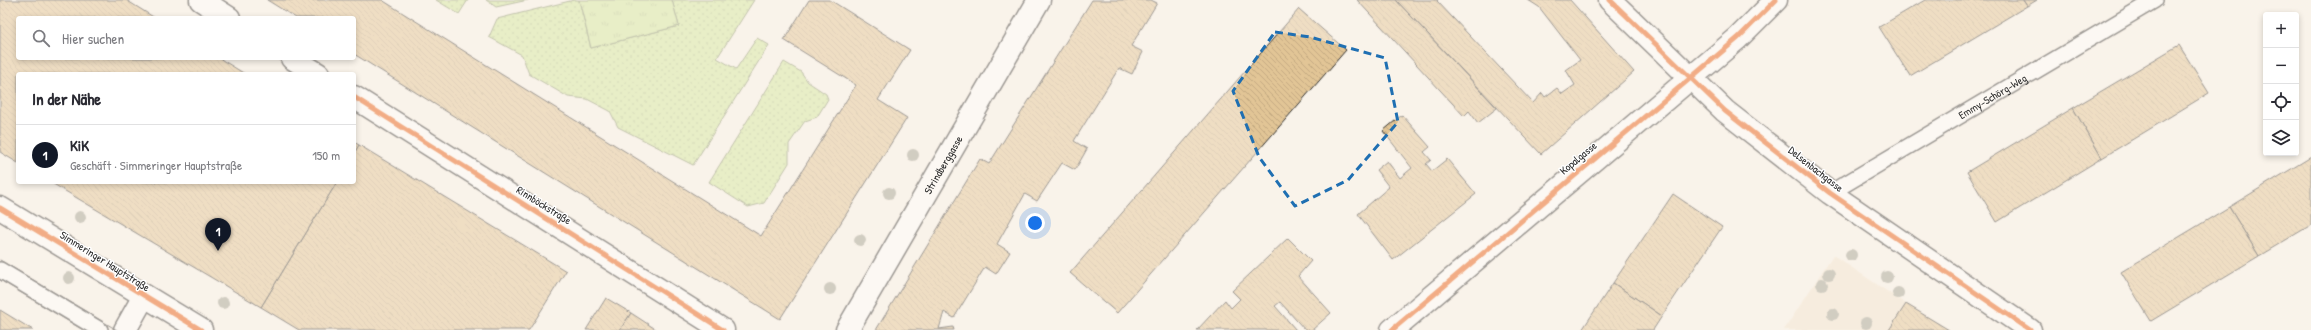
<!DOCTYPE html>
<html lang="de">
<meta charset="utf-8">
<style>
body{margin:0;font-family:"Patrick Hand",sans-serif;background:#f2f2f3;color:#2b2b33}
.controls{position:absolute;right:12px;top:12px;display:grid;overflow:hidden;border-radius:4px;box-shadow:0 2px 6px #0003}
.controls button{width:36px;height:36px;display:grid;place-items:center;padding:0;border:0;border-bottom:1px solid #e1e1e2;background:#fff;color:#2b2b33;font:20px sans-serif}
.you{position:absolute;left:1035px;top:223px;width:14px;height:14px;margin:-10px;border:3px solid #fff;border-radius:50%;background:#1a73e8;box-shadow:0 0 0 6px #1a73e833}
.badge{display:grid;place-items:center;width:26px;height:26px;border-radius:50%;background:#111827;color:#fff;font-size:13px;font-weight:700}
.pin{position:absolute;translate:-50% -33px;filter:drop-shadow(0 1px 2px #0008)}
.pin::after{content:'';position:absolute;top:21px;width:14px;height:12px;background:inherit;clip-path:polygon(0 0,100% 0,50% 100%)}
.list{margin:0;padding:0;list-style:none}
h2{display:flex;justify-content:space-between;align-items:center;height:52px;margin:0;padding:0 16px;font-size:17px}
h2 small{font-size:13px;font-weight:400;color:#7c7c81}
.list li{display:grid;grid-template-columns:26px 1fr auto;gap:12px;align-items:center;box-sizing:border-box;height:60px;padding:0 16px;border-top:1px solid #e1e1e2}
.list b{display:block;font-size:15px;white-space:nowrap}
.list p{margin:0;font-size:13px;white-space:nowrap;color:#7c7c81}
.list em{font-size:13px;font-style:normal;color:#7c7c81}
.icon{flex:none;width:22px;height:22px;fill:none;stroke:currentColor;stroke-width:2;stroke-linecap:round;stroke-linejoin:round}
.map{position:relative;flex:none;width:2311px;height:330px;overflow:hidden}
.search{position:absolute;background:#fff;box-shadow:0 2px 6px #0003;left:16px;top:16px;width:340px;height:44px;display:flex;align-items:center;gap:10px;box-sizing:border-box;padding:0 14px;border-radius:4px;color:#7c7c81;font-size:15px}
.panel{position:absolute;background:#fff;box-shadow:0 2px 6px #0003;left:16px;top:72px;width:340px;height:112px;border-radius:4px}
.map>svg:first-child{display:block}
</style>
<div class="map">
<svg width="2311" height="330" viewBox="0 0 2311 330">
<defs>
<pattern id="grass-dots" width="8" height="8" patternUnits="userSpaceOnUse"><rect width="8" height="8" fill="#d2e89d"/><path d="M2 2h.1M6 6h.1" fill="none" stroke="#b4c787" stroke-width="1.8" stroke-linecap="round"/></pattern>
<pattern id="park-tufts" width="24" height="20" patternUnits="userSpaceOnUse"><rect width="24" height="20" fill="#d2e89d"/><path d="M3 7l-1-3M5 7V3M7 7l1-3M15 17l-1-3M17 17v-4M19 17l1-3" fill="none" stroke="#b4c787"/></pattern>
<pattern id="building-back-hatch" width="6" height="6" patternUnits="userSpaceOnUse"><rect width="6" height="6" fill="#e2c596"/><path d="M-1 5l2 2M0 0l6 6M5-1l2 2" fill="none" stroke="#c2a981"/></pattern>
</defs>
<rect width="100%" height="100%" fill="#f9f3ea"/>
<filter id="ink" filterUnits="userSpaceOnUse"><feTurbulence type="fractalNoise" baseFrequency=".025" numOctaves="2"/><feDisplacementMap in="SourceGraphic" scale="8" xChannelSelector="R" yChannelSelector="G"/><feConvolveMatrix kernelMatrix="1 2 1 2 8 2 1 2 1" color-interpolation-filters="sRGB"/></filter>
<g filter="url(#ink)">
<!-- built -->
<path fill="#f2e5d1" d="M1833,255L1906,304L1949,330H1784Z"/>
<!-- grass -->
<g fill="url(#grass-dots)" stroke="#7e8a64">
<path d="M436,0H468L459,14Z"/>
<path d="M486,0H528L496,7Z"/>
<path d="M574,0H579L591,48L679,26L672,0H754L717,58L736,69L757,38L769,45L693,165L618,127L610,111L587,99L568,97L529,74L522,55L489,37L497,19Z"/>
<path d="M784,62L801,72L808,82L826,94L828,99L817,117L805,121L789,144V163L764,203L748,207L709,182Z"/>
</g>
<!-- park -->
<path fill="url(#park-tufts)" stroke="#7e8a64" d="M579,0H672L679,26L591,48Z"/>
<!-- building -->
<g fill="url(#building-back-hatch)" stroke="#2b2b2b">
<path d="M0,0H126L155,18H18V58H219L245,74H18V163L0,152Z"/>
<path d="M267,0H382L761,236L856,85L784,40L809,0H830L910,50L878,100L907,118L780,319L354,54V18H296Z"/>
<path d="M1092,0H1151L1157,3L1131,46L1143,52L1132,74L1119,68L1074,141L1087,149L1075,170L1062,163L1037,201L1025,194L997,244L1010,252L996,274L985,267L954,318L944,312L939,329L953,327L954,330H876L980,159L989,164Z"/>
<path d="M1357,0H1396L1497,108L1478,123L1469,111L1464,116Z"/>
<path d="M1396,0H1438L1437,1L1533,103L1542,93L1545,97L1557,88L1562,94L1575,85L1566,70L1580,60L1539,7L1528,0H1570L1634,72L1541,154Z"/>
<path d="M1925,0H2023L2027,6L1910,76L1879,27Z"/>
<path d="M2023,0H2037L2027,6Z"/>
<path d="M1299,9L1346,50L1117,313L1070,273Z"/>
<path d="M2179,45L2209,93L2102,158L2073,108Z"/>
<path d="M2073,108L2102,158L1997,222L1967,172Z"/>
<path d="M1402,115L1430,147L1424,152L1431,160L1426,164L1432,171L1447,159L1476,194L1393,260L1358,214L1389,187L1376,170L1387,161L1400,178L1412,168L1383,131Z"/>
<path d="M354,142L359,145L354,154Z"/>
<path d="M359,145L566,271L529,330H299L261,307L337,182H354V154Z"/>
<path d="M2311,157V225L2259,256L2229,207Z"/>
<path d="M50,182H337L261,307Z"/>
<path d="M1673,194L1722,227L1662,316L1613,283Z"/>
<path d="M2229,207L2259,256L2151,321L2121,272Z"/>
<path d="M1288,238L1311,261L1298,276L1331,313L1312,330H1305L1280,302L1275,306L1296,330H1197L1225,300L1231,308L1240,299L1232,291Z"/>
<path d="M1613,283L1662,316L1653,330H1582Z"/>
<path d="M606,298L631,313L620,330H586Z"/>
<path d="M1906,304L1949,330H1889Z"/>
<path d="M0,310L33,330H0Z"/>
<path d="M631,313L657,330H620Z"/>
</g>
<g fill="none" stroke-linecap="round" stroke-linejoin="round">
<!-- service casing -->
<g stroke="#2b2b2b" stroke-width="18">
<g id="service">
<path id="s1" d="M1830,193L2155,0"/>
<path d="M0,270L100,330"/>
</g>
</g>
<!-- minor casing -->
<g stroke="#2b2b2b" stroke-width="25">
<g id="minor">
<path d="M201,0L229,18"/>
<path d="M1610,0L1725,111L1830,193L2030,330"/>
<path d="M292,58L318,74"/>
<path d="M354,97L723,330"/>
<path d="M125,330L144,296"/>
<path id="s2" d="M847,330L1039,0"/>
</g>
</g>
<!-- tertiary casing -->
<g stroke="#2b2b2b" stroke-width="25">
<path id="tertiary" d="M1392,330L1738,38L1776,0"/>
</g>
<!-- primary casing -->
<g stroke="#2b2b2b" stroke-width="25">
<path id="primary" d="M0,208L201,330"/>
</g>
<!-- service -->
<use href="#service" stroke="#fff" stroke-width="15"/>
<!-- minor -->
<use href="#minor" stroke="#fff" stroke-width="22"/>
<!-- tertiary -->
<use href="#tertiary" stroke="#fff" stroke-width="22"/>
<!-- primary -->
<use href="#primary" stroke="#fff" stroke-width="22"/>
<!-- tram -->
<g stroke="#2b2b2b" stroke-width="1">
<path d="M0,260L117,330"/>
<path d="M0,280L83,330"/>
</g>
<!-- cycleway casing -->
<g stroke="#fff" stroke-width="8">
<g id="cycleway">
<path d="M1610,0L1725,111L1830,193L2030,330"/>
<path d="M354,97L723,330"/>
<path d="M0,208L201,330"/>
<path d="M1392,330L1738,38L1776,0"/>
</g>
</g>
<!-- cycleway -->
<use href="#cycleway" stroke="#e8590c" stroke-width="5"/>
</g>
<!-- trees -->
<g fill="#9f9f91">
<circle cx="913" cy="155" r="6"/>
<circle cx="889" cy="193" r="6"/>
<circle cx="80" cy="217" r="6"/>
<circle cx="860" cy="240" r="6"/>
<circle cx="1851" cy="255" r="6"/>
<circle cx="1829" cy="274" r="6"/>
<circle cx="1887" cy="277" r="6"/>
<circle cx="69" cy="278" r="6"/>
<circle cx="1822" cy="284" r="6"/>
<circle cx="830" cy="289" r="6"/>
<circle cx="1898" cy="293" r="6"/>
<circle cx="223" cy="303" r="6"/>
<circle cx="1833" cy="314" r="6"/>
<circle cx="1866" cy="323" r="6"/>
</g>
</g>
<!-- marked area -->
<path d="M0 0H2311V330H0ZM1275,32L1310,37L1385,58L1398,122L1348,180L1295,206L1259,157L1233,91Z" fill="#f9f3ea" fill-opacity=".55" fill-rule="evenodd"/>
<path fill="none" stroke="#1f6fb2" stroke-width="3" stroke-dasharray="8 5" stroke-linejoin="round" d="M1275,32L1310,37L1385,58L1398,122L1348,180L1295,206L1259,157L1233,91Z"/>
<g text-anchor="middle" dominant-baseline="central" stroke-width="3" stroke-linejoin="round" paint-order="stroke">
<!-- street labels -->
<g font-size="11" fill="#2b2b2b" stroke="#fff">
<text stroke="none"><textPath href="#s1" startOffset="189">Emmy-Schörg-Weg</textPath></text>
<text transform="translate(1578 158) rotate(-40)">Kopalgasse</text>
<text stroke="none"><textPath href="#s2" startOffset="191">Strindberggasse</textPath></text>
<text transform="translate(1816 169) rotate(38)">Delsenbachgasse</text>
<text transform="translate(544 205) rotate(32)">Rinnböckstraße</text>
<text transform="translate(105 261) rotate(32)">Simmeringer Hauptstraße</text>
</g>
</g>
</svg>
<div class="controls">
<button>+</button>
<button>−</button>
<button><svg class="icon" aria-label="locate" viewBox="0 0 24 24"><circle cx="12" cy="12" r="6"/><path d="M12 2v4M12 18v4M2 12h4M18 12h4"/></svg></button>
<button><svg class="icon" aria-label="layers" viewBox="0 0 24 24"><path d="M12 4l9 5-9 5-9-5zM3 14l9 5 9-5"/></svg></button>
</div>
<div class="you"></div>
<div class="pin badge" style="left:218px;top:251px">1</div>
<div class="search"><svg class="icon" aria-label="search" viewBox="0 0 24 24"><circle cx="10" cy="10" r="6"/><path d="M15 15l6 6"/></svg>Hier suchen</div>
<section class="panel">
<h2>In der Nähe<small></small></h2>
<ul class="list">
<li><span class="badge">1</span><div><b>KiK</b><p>Geschäft · Simmeringer Hauptstraße</p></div><em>150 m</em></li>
</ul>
</section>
</div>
